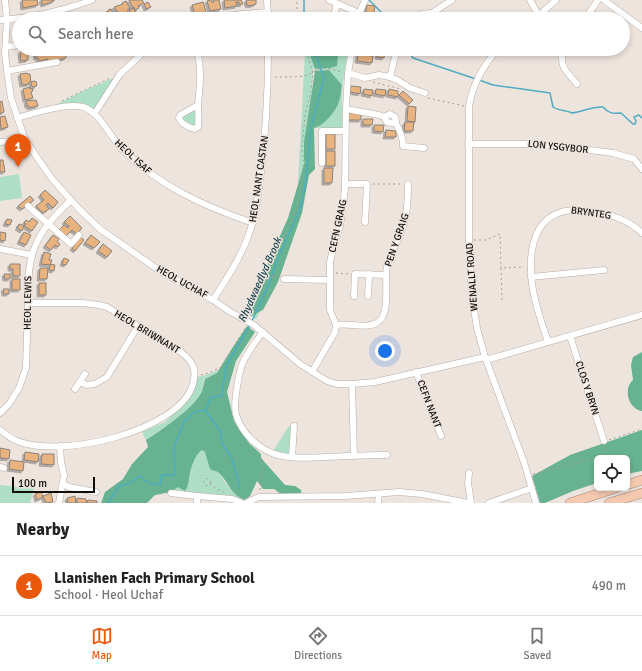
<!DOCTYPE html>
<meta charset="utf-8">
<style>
body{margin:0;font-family:Signika,sans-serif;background:#f6f6f6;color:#222}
.controls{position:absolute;right:12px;bottom:12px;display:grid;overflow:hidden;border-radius:6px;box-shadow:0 2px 6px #0003}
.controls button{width:36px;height:36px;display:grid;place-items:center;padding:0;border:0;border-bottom:1px solid #e0e0e0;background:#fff;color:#222;font:20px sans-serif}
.scale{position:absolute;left:12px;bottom:10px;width:83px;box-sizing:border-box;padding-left:4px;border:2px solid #0f0c0a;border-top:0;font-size:11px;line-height:14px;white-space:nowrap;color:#0f0c0a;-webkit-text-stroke:3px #eee4de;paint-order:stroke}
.you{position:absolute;left:385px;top:351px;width:14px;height:14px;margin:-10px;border:3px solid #fff;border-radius:50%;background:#1a73e8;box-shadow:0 0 0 6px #1a73e833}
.badge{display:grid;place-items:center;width:26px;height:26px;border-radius:50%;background:#ea580c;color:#fff;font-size:13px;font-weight:700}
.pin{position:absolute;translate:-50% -33px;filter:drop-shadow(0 1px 2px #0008)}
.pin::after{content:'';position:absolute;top:21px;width:14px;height:12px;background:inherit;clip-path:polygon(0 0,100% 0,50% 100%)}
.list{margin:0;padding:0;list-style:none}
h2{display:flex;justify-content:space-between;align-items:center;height:52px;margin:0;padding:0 16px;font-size:17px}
h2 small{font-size:13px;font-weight:400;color:#767676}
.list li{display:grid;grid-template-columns:26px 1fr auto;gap:12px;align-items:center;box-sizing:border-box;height:60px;padding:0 16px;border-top:1px solid #e0e0e0}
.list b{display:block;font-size:15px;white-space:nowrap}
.list p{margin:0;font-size:13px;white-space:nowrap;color:#767676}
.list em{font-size:13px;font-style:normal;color:#767676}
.icon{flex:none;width:22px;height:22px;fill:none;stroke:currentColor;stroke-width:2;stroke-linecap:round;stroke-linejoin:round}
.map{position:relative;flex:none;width:642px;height:503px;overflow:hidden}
.search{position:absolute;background:#fff;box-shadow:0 2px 6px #0003;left:12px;right:12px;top:12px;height:44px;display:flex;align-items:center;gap:10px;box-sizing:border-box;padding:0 14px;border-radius:22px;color:#767676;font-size:15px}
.sheet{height:112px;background:#fff}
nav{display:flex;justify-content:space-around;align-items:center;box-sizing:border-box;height:56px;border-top:1px solid #e0e0e0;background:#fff;font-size:11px;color:#767676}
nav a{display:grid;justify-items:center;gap:2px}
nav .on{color:#ea580c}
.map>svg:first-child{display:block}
</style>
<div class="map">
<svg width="642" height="503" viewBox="0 0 642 503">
<defs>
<filter id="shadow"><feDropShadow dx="-2" dy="2" stdDeviation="0" flood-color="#0004"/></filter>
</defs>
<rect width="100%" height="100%" fill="#eee4de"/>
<!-- green -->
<g fill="#aedec6">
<path d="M304,49H310L314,66L305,161L314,159V165L305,167L303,191L299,209L282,249L274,283L256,319L246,312L259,290L267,270H266L297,202L305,52Z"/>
<path d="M336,54L347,56L342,89V128H317C334,115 338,107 342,85L329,70L315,71V69L332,68L337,66L338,57Z"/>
<path d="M120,75L95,113L85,108L46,110L81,92Z"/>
<path d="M198,105V127L187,126L180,115Z"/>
<path d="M19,174L22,198L0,201V177Z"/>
<path d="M219,370L217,373L204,379C203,383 203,387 202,391C196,408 160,430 146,440L142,432L165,422L181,407L190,396L197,377L206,375Z"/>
<path d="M294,426L292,457L272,453L288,427Z"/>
<path d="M202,450L205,452L214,471L218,472C226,483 232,495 245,500L244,503L171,492L178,486L185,491C191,480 190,457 202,450Z"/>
<path d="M0,485L34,489L30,503H0Z"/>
</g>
<!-- forest -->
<g fill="#67b391">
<path d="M308,49L322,50L324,55L327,53L336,54L338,57L337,66L331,68L315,69Z"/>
<path d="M329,70L342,85C341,90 341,96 339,101C337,110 323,127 314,128L315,169L309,175L302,213L278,282L263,310L251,316L249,314L248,306L255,290L263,274L288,218L305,161H304V142L315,71Z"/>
<path d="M247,326L255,332L236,361L227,392L234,421L249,443L261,454V458L285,485L295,486L301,490L302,496L285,497L274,489H263L257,481L250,496L245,500C230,494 229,483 219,473C217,471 213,471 210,469L205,452L202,450C194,455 190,471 189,479C188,484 188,487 185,491L178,487L171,492L155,495L147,503H101L105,492L123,479L132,464L148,447L146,440C161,430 196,407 202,391C203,387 204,383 205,379L217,373L231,350Z"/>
<path d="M642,352V411C628,409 623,388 633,380L631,365L633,357Z"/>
<path d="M642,430V471L627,474V458H597V483L573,491L545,503H540L532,476L570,455Z"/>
</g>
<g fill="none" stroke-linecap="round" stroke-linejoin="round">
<!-- stream -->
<g stroke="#4facc0" stroke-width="1.5">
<path d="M304,0V19"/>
<path d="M369,0L388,19"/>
<path d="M407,49L413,58L476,79"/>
<path d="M479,80L493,85L550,93L553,107C559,111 566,110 572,113C582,112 593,106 603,107C608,113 613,114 621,113L633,124H635L636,121L634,117L639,115L642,118"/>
<path d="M252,321L269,284L276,263L300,209L305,187L311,128L324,78L314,49"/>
<path d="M206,411L220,431L222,443L232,459L240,488"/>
<path d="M108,503L119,486L130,483L139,476L149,483L160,485L162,475H175L174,447L184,422L194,412L206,410L211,397L222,396L226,366L250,325"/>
</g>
</g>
<!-- building -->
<g fill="#e8b37f" stroke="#89827b" filter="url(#shadow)">
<path d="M22,0H37L38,5L23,8Z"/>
<path d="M41,0H54V1L43,5Z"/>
<path d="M129,0H142L144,3L138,6L139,8L135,10L134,7L133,8Z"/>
<path d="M211,0L212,2H214L213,0H219L221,9L210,11L207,1Z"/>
<path d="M224,0H241L243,4L239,5V2H236L237,6L225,8Z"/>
<path d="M246,0H256V4L250,6L247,5Z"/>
<path d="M126,1L130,9H128V12L125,14L124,12L122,13L123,14H119L114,7L123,4L122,3Z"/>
<path d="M148,2L151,7L146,9L144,4Z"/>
<path d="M203,2L206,12L195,16L192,5Z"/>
<path d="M367,5L375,6L373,18L365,17Z"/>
<path d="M134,8L136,14L133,16L129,10Z"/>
<path d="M111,9L115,16L110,19H103L101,14L109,11L108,10Z"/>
<path d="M25,49H49L50,53L65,51L66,58L48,62V59L39,61L38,58H36L35,52L28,53V60L21,61L20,52L25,51Z"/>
<path d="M50,49H73L50,53Z"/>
<path d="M378,49H385L384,58L377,57Z"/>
<path d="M358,54L373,56L372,63L357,61Z"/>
<path d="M27,73L28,74H30L31,82H29V84L22,85L20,74Z"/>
<circle cx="34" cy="84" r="3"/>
<path d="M351,86L361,87L360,94L350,92Z"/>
<path d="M30,87V89L32,88L33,91L31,92L33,98L25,100L23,89Z"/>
<path d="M364,89L373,90L372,96L363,94Z"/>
<path d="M376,89L386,90L385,96L375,94Z"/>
<path d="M389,89L398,91V97L388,95Z"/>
<path d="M403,91L413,100L409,104L399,95Z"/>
<path d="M36,100L38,106L29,108V106H27L26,101Z"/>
<path d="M2,101L4,112L0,114V102Z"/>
<path d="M408,106L416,107L415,122L407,121Z"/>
<path d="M349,113H361V120H348Z"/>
<path d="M5,116L8,127L1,129L0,117Z"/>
<path d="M363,119H373L372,125H363Z"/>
<path d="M405,122H414L413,131H404Z"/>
<path d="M374,125H384L383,132L374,131Z"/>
<path d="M386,130L396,131V137H385Z"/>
<rect x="326" y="134" width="9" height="15"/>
<rect x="326" y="151" width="9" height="15"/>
<path d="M0,160H3L5,172H0Z"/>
<path d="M324,168H333L332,183H324Z"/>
<path d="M45,190L58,202L53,208L48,203L46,205L49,209L43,213L36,206L44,200L40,195Z"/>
<path d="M30,196L34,200L22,209L18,206Z"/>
<path d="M70,216L82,228L77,234L72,230L66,236L59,230L64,225L68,228L69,226L64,222Z"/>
<path d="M32,218L38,222L32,231L24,226L26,224L24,223L26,220L29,222Z"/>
<path d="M7,219L12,220L10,225L5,224Z"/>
<path d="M19,224L24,226L22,231L17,228L19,226H18Z"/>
<path d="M0,232L6,233L5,241L0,240Z"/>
<path d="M24,232L31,235L26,245L19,242Z"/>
<path d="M53,235L59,239L57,242L60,244L58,247L55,245L51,250L45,246Z"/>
<path d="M91,235L100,242L94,248L85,243Z"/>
<path d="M80,237L84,240L75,251L72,248Z"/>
<path d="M103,244L112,251L107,257L98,251Z"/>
<path d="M44,252L51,254L49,260H52L50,265L41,264Z"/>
<path d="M64,258L69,260L66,265L62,264Z"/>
<path d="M10,264H20V276H13V269H10Z"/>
<path d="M50,264L55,265L54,271L49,270Z"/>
<path d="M40,268H48L47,279H39Z"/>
<path d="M4,274H10V279H5Z"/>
<rect x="12" y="279" width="8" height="11"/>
<rect x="39" y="283" width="7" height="12"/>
<path d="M3,289H9V294H4Z"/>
<path d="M0,448L10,450L9,459L0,458Z"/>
<path d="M25,452L39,454L38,462L24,460Z"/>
<path d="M42,454H54V465L41,464Z"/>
<path d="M10,460L24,462L23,471L9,469Z"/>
<path d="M41,492L43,497L37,500L35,494Z"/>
<path d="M51,493L53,502L46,503L43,496Z"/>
<path d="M75,496L76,503H68L67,498Z"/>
<path d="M77,498L86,499L87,503H77Z"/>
<path d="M88,500L97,501V503H87Z"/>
</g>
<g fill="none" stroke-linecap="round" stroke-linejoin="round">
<!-- minor casing -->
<g stroke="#b6ada6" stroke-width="7">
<g id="minor">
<path d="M5,0L7,20L5,53L7,71L11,98L24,137L36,156L53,180L79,209L100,229L163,273L213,300L229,311L254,325L300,364L327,381L337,384H352L375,382L485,357"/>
<path d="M267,0L268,19"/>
<path d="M329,0L359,13"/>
<path d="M530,0L539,16"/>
<path d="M604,0L642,28"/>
<path d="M60,10L61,19"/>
<path d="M432,13L452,0"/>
<path d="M211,19L241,14L268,12"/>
<path d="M333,19L337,4"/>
<path d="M357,19L365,0"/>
<path d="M420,19L419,17L421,14L432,13"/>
<path d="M535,19L556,0"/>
<path d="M585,19L598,0"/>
<path d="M0,20C31,18 63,11 92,0"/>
<path d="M6,47L19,45"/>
<path d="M197,49C202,71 200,84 198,105C198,113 199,120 198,127L194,129C188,127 181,124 179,118L180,115L198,105"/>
<path d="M498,49C483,66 472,84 469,107V241L471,282L473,303L477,328L485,357L524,462L536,503"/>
<path d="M563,49C559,67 566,71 577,84"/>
<path d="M7,71L57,62"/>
<path d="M348,73L365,78L379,75L390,77L399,81L410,88L425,93"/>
<path d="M390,77L397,49"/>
<path d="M346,109L379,115L384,117L387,122L392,123L396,121L395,117L390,114L384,117"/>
<path d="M95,113L120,74L147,49"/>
<path d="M17,118C35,113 64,103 83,107C100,112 111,139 124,151C161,187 204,206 253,223"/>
<path d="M395,122C400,130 403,137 403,146L424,148"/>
<path d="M0,142L11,141L24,137"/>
<path d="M468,144H541L613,153L634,159L642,169"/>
<path d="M322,163V131H345"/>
<path d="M345,184H367L365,222"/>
<path d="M28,206L71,244L79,235"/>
<path d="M0,249L32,255"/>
<path d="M531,277L604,270"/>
<path d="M284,279L330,280"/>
<path d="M354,296L355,274L386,275"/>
<path d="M368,296L369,274"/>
<path d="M213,300C227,278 242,256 250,231C256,214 258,197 260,180C266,135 268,94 268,49"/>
<path d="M336,325C348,322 367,330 378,322C391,314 384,280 387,266C389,255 396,245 400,235C407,218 408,202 408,184"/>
<path d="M263,332C256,341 249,350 244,360C239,370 233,404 236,414C241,433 259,450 278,455C293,459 311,458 326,457C347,456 367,455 387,455"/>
<path d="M570,336L604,441"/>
<path d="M548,342C542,323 534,303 532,283C527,243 538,204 586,211C607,213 627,218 642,233"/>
<path d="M486,360L642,315"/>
<path d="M312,372L335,332L336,325L330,310V262L334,245L340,226L345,189L346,109L348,73L352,49"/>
<path d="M416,372L441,436"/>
<path d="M80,382L87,385L95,384L107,377L138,326"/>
<path d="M352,384L354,456"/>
<path d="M75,389L85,374"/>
<path d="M0,413L9,404L19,388L26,368L29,271C33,238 48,222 71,200"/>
<path d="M0,430C4,433 10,438 15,440C56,460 180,432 193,384C197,368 193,362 181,352L107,307L99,305L83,303H28"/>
<path d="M292,457L294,426"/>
<path d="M0,467L4,468"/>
<path d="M469,473L468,483L471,503"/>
<path d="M63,484L69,487L96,492"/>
<path d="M171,493L197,496"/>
<path d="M197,502V496L232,499L242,503"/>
<path d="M59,503L64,475L61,462L60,446"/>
<path d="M246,503L259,497L346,496L399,492L422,494L468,503"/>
<path d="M378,503L379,494"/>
<path d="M489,503L532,488"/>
</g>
</g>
<!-- highway casing -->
<g stroke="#a48776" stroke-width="10">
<g id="highway">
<path d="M627,485L642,480"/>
<path d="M570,503L616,488"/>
<path d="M609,503L642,493"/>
</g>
</g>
<!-- path -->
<g stroke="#a69e99" stroke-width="1" stroke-dasharray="2 3" stroke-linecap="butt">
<path d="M297,19V0"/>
<path d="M275,77C284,77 294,77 304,76C309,75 312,72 316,70C323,66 334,70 341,72"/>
<path d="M373,82L401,89"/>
<path d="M428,98L464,106"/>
<path d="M62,101L110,78"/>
<path d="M373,184H402"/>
<path d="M474,240H486L500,234L501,268"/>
<path d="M336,273L349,274"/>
<path d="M267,276L278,277"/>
<path d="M502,300L501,268L524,267"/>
<path d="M248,315V312L262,288L267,272L296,210L304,163L302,149L305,115L311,90L313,73L306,49"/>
<path d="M201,375L206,374L220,368L246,327"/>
<path d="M609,440L642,429"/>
<path d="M533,474L596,458L606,450L605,447"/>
<circle cx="207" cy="482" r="3.5"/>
<path d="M210,484L217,489L224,492"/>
<path d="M260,490L262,456"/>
</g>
<!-- minor -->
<use href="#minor" stroke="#fff" stroke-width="6"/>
<!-- highway -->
<use href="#highway" stroke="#f4c9b0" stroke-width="9"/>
</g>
<g text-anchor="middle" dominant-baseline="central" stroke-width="3" stroke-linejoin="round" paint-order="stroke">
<!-- street labels -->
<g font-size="10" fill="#0f0c0a" stroke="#eee4de">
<text transform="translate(558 147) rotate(6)">LON YSGYBOR</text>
<text transform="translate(133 157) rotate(43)">HEOL ISAF</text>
<text transform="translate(259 179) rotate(-82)">HEOL NANT CASTAN</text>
<text transform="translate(591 213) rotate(8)">BRYNTEG</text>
<text transform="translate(338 226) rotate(-78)">CEFN GRAIG</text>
<text transform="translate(397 240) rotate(-71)">PEN Y GRAIG</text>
<text transform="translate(472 277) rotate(-94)">WENALLT ROAD</text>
<text transform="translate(182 282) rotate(29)">HEOL UCHAF</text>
<text transform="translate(28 303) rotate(-89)">HEOL LEWIS</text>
<text transform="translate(147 332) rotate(31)">HEOL BRIWNANT</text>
<text transform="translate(587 388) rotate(72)">CLOS Y BRYN</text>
<text transform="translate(429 404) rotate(69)">CEFN NANT</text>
</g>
<!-- water labels -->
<g font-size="11" font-style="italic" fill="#1d4750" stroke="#eee4de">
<text transform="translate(260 280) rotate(-66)">Rhydwaedlyd Brook</text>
</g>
</g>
</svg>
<div class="controls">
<button><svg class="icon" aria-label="locate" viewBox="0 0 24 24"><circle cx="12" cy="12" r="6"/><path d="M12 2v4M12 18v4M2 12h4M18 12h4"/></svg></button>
</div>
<div class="scale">100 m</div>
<div class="you"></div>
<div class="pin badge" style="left:18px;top:167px">1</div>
<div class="search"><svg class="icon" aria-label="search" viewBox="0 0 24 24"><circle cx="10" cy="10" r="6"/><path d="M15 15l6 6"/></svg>Search here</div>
</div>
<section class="sheet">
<h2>Nearby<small></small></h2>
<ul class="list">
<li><span class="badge">1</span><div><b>Llanishen Fach Primary School</b><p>School · Heol Uchaf</p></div><em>490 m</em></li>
</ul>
</section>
<nav>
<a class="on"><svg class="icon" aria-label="map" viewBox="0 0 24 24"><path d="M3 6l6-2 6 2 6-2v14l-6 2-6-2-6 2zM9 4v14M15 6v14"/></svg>Map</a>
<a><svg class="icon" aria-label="directions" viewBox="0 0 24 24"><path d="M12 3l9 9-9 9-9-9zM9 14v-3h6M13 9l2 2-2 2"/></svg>Directions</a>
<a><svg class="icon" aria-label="saved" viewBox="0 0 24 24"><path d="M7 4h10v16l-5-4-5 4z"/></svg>Saved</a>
</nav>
